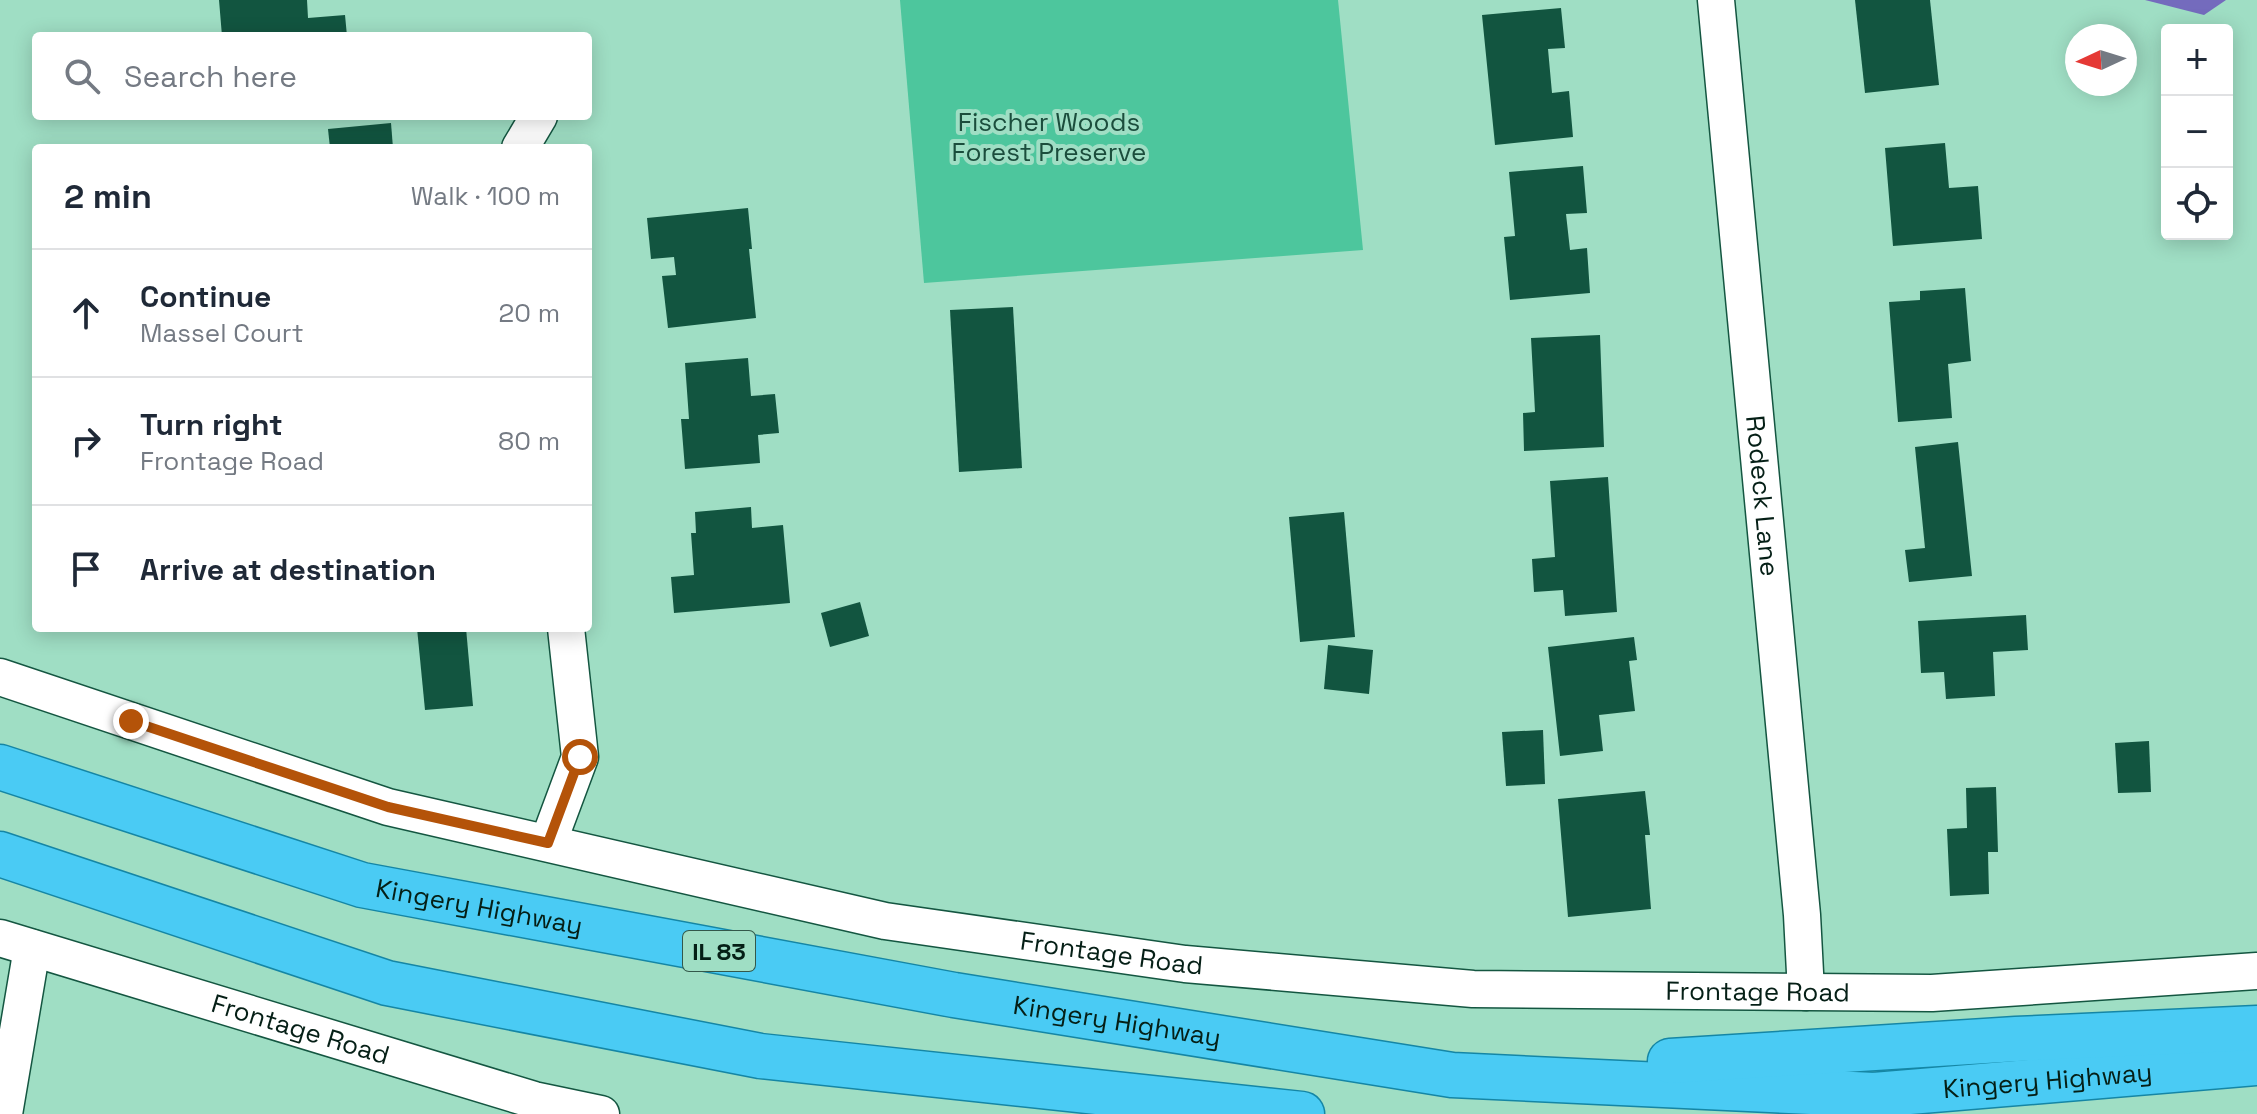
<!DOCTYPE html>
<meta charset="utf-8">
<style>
body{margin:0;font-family:"Space Grotesk",sans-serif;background:#f6f6f7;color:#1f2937}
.controls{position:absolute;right:24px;top:24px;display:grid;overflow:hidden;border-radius:8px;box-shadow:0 4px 20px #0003}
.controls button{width:72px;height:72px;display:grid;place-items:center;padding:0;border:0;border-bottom:2px solid #e0e1e3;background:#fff;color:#1f2937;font:40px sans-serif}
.compass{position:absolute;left:2065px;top:24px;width:72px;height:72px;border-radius:50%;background:#fff;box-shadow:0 4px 20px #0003;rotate:266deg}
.stop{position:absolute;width:24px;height:24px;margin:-18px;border:6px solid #b45309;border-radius:50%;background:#fff}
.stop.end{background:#b45309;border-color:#fff;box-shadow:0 2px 8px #0008}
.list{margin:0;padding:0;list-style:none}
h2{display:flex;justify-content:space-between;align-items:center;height:104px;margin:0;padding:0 32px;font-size:34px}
h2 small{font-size:26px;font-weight:400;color:#747a83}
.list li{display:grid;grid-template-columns:52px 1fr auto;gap:24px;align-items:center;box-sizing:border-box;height:128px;padding:0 32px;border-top:2px solid #e0e1e3}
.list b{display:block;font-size:30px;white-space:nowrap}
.list p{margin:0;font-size:26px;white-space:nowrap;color:#747a83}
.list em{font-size:26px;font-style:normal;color:#747a83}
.icon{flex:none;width:44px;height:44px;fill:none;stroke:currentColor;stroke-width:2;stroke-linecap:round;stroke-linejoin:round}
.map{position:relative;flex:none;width:2257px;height:1114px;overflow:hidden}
.search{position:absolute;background:#fff;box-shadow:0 4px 20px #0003;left:32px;top:32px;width:560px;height:88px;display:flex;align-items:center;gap:20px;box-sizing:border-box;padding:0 28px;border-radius:8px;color:#747a83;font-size:30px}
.panel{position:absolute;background:#fff;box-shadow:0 4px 20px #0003;left:32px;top:144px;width:560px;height:488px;border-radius:8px}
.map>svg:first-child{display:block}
</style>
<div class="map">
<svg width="2257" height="1114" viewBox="0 0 2257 1114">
<rect width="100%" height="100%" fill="#9fdec4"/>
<!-- green -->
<path fill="#4dc69d" d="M900,0H1338L1363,250L924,283Z"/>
<!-- water -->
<path fill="#746bbd" d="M2145,0H2226L2204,15Z"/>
<!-- building -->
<g fill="#125540">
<path d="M219,0H307L308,18L345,15L347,36H222Z"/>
<path d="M1855,0H1930L1939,85L1865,93Z"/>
<path d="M1561,8L1565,48L1548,49L1552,93L1569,91L1573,137L1495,145L1482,15Z"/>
<path d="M391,123L393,148H330L328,129Z"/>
<path d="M1945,143L1949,188L1978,186L1982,239L1893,246L1885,148Z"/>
<path d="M1583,166L1587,213L1566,214L1570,250L1587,248L1590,293L1510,300L1504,237L1515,236L1509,172Z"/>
<path d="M748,208L752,249H749L756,318L668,328L662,276L676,275L674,257L651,259L647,218Z"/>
<path d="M1965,288L1971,361L1948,364L1952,418L1898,422L1889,302L1920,300V291Z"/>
<path d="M1013,307L1022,468L959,472L950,310Z"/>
<path d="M1600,335L1604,447L1524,451L1523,413L1535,412L1531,338Z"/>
<path d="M748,358L751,396L775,394L779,433L758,435L760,463L685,469L681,419H689L685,363Z"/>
<path d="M1958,442L1972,576L1909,582L1905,550L1925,548L1915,447Z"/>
<path d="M1608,477L1617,612L1565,616L1563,590L1534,592L1532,559L1555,557L1550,481Z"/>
<path d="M751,507L752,528L783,525L790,603L674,613L671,577L694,575L691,533H696L695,512Z"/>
<path d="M1344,512L1355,637L1300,642L1289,517Z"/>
<path d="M860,602L869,636L830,647L821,613Z"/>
<path d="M2026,615L2028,650L1993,652L1995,696L1946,699L1944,672L1921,673L1918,621Z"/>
<path d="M417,628H466L473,706L425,710Z"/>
<path d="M1634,637L1637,660L1629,661L1635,711L1599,715L1603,751L1560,756L1548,647Z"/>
<path d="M1328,645L1373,650L1369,694L1324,689Z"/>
<path d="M1543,730L1545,784L1506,786L1502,732Z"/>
<path d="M2149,741L2151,792L2118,793L2115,743Z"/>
<path d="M1996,787L1998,852H1988L1989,894L1950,896L1947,829L1967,828L1966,788Z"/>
<path d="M1645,791L1650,835H1645L1651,909L1568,917L1558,799Z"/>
</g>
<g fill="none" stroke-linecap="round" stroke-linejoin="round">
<!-- minor casing -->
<g stroke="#145641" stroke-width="39">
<g id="minor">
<path id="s1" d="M1716,0L1802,915L1806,992"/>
<path d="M520,148L539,116"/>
<path id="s2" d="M0,677L388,807L885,921L1185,964L1473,989L1932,993L2257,971"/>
<path d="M548,843L580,757L566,628"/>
<path id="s3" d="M0,938L534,1100L601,1114"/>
<path d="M4,1114L32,948"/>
</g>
</g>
<!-- trunk casing -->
<g stroke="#1586a5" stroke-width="47">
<g id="trunk">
<path id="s4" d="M0,767L362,885L954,995L1452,1075L1874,1095L2257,1063"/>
<path d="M0,854L387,983L760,1056L1302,1114"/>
<path d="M1670,1061L2016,1039L2257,1028"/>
</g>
</g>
<!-- minor -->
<use href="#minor" stroke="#fff" stroke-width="36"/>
<!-- trunk -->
<use href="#trunk" stroke="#4acbf4" stroke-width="44"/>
</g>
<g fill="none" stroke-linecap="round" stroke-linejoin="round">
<!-- route -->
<path stroke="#b45309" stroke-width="10" d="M131,721L388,807L548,843L580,757"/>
</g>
<g text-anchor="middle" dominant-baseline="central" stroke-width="8" stroke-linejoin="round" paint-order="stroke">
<!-- shield labels -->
<rect fill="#9fdec4" stroke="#33584a" stroke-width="2" x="683" y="931" width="72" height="40" rx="6"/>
<g font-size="24" font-weight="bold" fill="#051f16">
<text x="719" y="951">IL 83</text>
</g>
<!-- park labels -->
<g font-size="26" fill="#1b4d3c" stroke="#9fdec4">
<text x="1049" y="122">Fischer Woods<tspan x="1049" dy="30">Forest Preserve</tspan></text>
</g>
<!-- street labels -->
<g font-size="26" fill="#051f16" stroke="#9fdec4">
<text stroke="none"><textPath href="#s1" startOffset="498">Rodeck Lane</textPath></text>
<text stroke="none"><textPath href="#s4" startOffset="500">Kingery Highway</textPath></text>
<text stroke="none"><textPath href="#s2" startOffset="1148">Frontage Road</textPath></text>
<text stroke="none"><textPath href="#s2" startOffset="1796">Frontage Road</textPath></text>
<text stroke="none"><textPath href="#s4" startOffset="1148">Kingery Highway</textPath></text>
<text stroke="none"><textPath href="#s3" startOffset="314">Frontage Road</textPath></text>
<text stroke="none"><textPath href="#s4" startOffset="2084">Kingery Highway</textPath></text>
</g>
</g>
</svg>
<div class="controls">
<button>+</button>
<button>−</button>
<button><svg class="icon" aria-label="locate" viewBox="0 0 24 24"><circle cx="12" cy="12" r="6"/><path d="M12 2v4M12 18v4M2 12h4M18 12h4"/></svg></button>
</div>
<svg class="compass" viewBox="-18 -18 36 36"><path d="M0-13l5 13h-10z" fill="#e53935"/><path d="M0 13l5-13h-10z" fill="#747a83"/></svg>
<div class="stop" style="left:580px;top:757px"></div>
<div class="stop end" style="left:131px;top:721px"></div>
<div class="search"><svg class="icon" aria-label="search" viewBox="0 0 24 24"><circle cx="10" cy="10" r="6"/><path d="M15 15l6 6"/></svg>Search here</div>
<section class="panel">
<h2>2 min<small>Walk · 100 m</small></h2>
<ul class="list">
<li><svg class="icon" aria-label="ahead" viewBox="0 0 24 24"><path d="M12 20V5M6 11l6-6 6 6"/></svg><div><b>Continue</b><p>Massel Court</p></div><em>20 m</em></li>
<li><svg class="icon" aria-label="right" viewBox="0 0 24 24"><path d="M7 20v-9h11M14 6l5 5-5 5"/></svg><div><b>Turn right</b><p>Frontage Road</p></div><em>80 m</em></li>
<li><svg class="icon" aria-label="arrive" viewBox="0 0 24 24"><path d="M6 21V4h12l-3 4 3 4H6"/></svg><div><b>Arrive at destination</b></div></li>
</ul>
</section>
</div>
